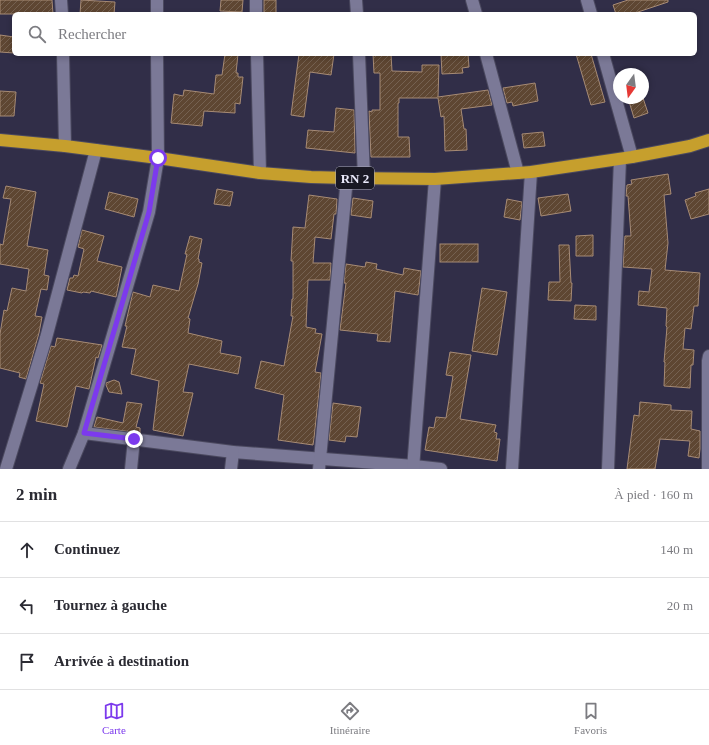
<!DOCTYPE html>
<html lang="fr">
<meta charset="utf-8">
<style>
body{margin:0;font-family:Georgia,serif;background:#f2f2f3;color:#2b2b33}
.compass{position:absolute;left:613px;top:68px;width:36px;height:36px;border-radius:50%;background:#fff;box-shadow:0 2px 6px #0003;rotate:194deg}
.stop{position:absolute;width:12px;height:12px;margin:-9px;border:3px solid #7c3aed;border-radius:50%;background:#fff}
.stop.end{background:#7c3aed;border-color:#fff;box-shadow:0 1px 4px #0008}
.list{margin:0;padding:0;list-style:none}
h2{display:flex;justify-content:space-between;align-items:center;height:52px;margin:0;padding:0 16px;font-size:17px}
h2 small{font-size:13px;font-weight:400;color:#7c7c81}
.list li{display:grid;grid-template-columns:26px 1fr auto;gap:12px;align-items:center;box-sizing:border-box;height:56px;padding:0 16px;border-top:1px solid #e1e1e2}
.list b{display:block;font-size:15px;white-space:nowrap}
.list em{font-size:13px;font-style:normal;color:#7c7c81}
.icon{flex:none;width:22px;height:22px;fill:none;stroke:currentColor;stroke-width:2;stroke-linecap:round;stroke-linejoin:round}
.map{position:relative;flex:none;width:709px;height:469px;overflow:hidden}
.search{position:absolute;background:#fff;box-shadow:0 2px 6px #0003;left:12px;right:12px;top:12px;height:44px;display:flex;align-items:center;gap:10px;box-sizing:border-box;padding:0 14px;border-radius:6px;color:#7c7c81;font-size:15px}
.sheet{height:220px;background:#fff}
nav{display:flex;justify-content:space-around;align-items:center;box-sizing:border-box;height:56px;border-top:1px solid #e1e1e2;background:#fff;font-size:11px;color:#7c7c81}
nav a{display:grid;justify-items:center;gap:2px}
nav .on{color:#7c3aed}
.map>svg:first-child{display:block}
</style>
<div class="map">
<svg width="709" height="469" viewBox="0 0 709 469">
<defs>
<pattern id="building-hatch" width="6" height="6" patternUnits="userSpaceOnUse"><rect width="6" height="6" fill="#5e4632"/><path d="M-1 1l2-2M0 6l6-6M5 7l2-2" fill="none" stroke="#756151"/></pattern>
</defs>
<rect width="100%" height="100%" fill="#312e48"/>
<!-- building -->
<g fill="url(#building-hatch)" stroke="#a78b75">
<path d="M0,0H52L53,14H0Z"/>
<path d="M81,0L115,2L114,14H80Z"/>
<path d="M221,0H243L242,12L220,11Z"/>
<rect x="264" y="0" width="12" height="14"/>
<path d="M628,0H668V2L632,14H616L613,5Z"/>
<path d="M0,35L14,37V53L0,52Z"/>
<path d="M225,54H238L236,73H238V77H243L240,104L235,103V113L204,111L202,126L171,123L174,94L183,96L184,90L214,94L216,75H222Z"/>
<path d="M299,54H334L331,75L310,72L304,117L291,115Z"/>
<path d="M373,54H391L392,71L422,72V65H439L438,97L488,90L492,105L461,109L464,129H466L467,150L445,151L444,116L441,117L438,98H399V103H398V137H409L410,157H371L369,111L372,112V110H380V73H374Z"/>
<path d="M441,54H468L469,67L462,68L463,73L442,74Z"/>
<path d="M576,54H591L605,102L591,105Z"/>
<path d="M535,83L538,101L513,106L512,102L507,103L503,88Z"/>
<path d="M0,91L16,92L14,116H0Z"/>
<path d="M628,98H643L648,113L634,118Z"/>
<path d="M336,108L354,110L355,153L306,148L308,130L334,132Z"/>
<path d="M543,132L545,146L524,148L522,134Z"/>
<path d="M668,174L671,194L664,195L668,243L665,270L700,273L698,306H694L691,329L685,328L683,349L694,350L693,365H691L690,388L664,386L665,362H664L667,327L666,326L667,308L638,305L639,291L649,292L652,269L623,267L625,236H631L628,196H626L627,185L632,184L631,180Z"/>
<path d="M6,186L36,192L27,246L48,250L44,275L49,276L47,290L41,289L35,316L42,317L39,333L26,379L19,377L20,373L0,368V334L4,310L7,311L12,288L26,291L29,269L0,264V244L3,245L11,199L3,198Z"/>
<path d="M217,189L233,192L230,206L214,204Z"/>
<path d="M709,189V214L691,219L685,200L696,196L695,193Z"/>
<path d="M109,192L138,199L134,217L105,209Z"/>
<path d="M568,194L571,211L541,216L538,198Z"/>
<path d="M309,195L337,199L336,214H334L331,239L315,237L313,263H331L330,280H308L306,327L316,329L315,333L322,334L315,372L321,373L314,438L313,445L278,440L284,395L255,388L261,361L284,366L293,316H291L292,299H293V261H291L293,227L305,228Z"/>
<path d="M353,198L373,201L371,218L351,215Z"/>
<path d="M507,199L522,202L520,220L504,217Z"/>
<path d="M82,230L104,236L97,261L122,267L116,297L91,291L90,293L83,292L82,293L67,290L70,278H73L74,275L78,276L84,249L78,247Z"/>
<path d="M593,235V256H576V236Z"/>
<path d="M190,236L202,239L198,259H199V262L202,263L198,284L188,318L190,319L188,333L222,341L220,353L241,357L238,374L189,364L183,392L193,393L183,436L153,430L159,381L131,374L136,349L122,347L127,326H125L133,292L150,297L153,285L179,291L187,254H185Z"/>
<rect x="440" y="244" width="38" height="18"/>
<path d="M559,245H569L571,283H572L571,301L548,300L549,282H560Z"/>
<path d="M366,262L377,264L376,269L403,275L404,268L421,271L418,295L395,291L390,342L377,341L378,334L340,330L346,283H344L346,264L365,267Z"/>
<path d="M482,288L507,292L497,355L472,351Z"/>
<path d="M575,305L596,306V320L574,319Z"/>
<path d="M57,338L102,345L98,358L96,357L89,389L76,386L67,427L36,421L44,384L40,383L51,346L55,347Z"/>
<path d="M450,352L471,355L460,419L496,425L494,432L497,433L496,439H500L497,461L425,450L429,427L434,428L436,417L446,418L453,376L446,375Z"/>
<path d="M114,380L119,382L122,394L109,392L106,385V383Z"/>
<path d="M127,402L142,404L136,427L140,428V433L94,427L97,417L123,423Z"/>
<path d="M640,402L671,405V410L692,411L691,429L700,431V449L699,458L688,456L690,441L660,439L655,469H627L634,415L639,416Z"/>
<path d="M333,403L361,407L357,437L346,436L345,442L329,440Z"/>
</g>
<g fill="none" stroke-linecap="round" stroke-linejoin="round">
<!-- minor casing -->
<g stroke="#4b495f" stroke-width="14">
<g id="minor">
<path d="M61,0L62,14"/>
<path d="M157,0V14"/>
<path d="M256,0V14"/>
<path d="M356,0L357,14"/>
<path d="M472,0L476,14"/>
<path d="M587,0L591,14"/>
<path d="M63,54L65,146"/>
<path d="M257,54L260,173"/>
<path d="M359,54L364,178"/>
<path d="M486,54L518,173"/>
<path d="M603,54L632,157"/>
<path d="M84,433L233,452L414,466L441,469"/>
<path d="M6,469L46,338L96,150"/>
<path d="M69,469L84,433L149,212L158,158L157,54"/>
<path d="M131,469L134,439"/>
<path d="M231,469L233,452"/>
<path d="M319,469L347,178"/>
<path d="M413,469L435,179"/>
<path d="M512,469L531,172"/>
<path d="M608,469L620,159"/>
<path d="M708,469V361L709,356"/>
</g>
</g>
<!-- highway casing -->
<g stroke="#4b495f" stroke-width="14">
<path id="highway" d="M0,140L65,146L158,158L260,173L311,177L347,178L435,179L531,172L632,157L690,146L709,140"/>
</g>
<!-- minor -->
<use href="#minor" stroke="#7b7997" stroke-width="12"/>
<!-- highway -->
<use href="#highway" stroke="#c69f2d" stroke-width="12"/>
</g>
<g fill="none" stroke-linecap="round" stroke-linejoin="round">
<!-- route -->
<path stroke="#7c3aed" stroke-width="5" d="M134,439L84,433L149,212L158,158"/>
</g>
<g text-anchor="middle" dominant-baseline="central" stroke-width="3" stroke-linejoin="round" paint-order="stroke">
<!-- shield labels -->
<rect fill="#191824" stroke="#abaaba" stroke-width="1" x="336" y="167" width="38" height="22" rx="3"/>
<g font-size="13" font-weight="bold" fill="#eae9fb">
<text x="355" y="178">RN 2</text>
</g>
</g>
</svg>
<svg class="compass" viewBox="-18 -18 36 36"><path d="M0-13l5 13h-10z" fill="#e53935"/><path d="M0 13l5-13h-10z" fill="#7c7c81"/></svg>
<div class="stop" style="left:158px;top:158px"></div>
<div class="stop end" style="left:134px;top:439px"></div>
<div class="search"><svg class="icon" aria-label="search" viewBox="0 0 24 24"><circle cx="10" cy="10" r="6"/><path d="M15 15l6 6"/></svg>Rechercher</div>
</div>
<section class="sheet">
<h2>2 min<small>À pied · 160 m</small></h2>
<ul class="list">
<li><svg class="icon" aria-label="ahead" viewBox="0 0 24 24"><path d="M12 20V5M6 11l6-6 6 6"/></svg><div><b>Continuez</b></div><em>140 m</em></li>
<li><svg class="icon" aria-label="left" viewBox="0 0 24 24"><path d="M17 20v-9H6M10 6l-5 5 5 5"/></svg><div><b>Tournez à gauche</b></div><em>20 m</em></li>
<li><svg class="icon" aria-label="arrive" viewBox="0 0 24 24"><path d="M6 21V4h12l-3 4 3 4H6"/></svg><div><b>Arrivée à destination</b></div></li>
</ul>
</section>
<nav>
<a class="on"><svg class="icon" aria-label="map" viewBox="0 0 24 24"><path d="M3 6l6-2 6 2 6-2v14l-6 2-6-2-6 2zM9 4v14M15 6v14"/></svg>Carte</a>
<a><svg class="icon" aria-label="directions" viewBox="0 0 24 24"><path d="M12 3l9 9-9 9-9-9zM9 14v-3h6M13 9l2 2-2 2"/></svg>Itinéraire</a>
<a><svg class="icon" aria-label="saved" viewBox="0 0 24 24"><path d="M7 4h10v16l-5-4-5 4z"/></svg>Favoris</a>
</nav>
